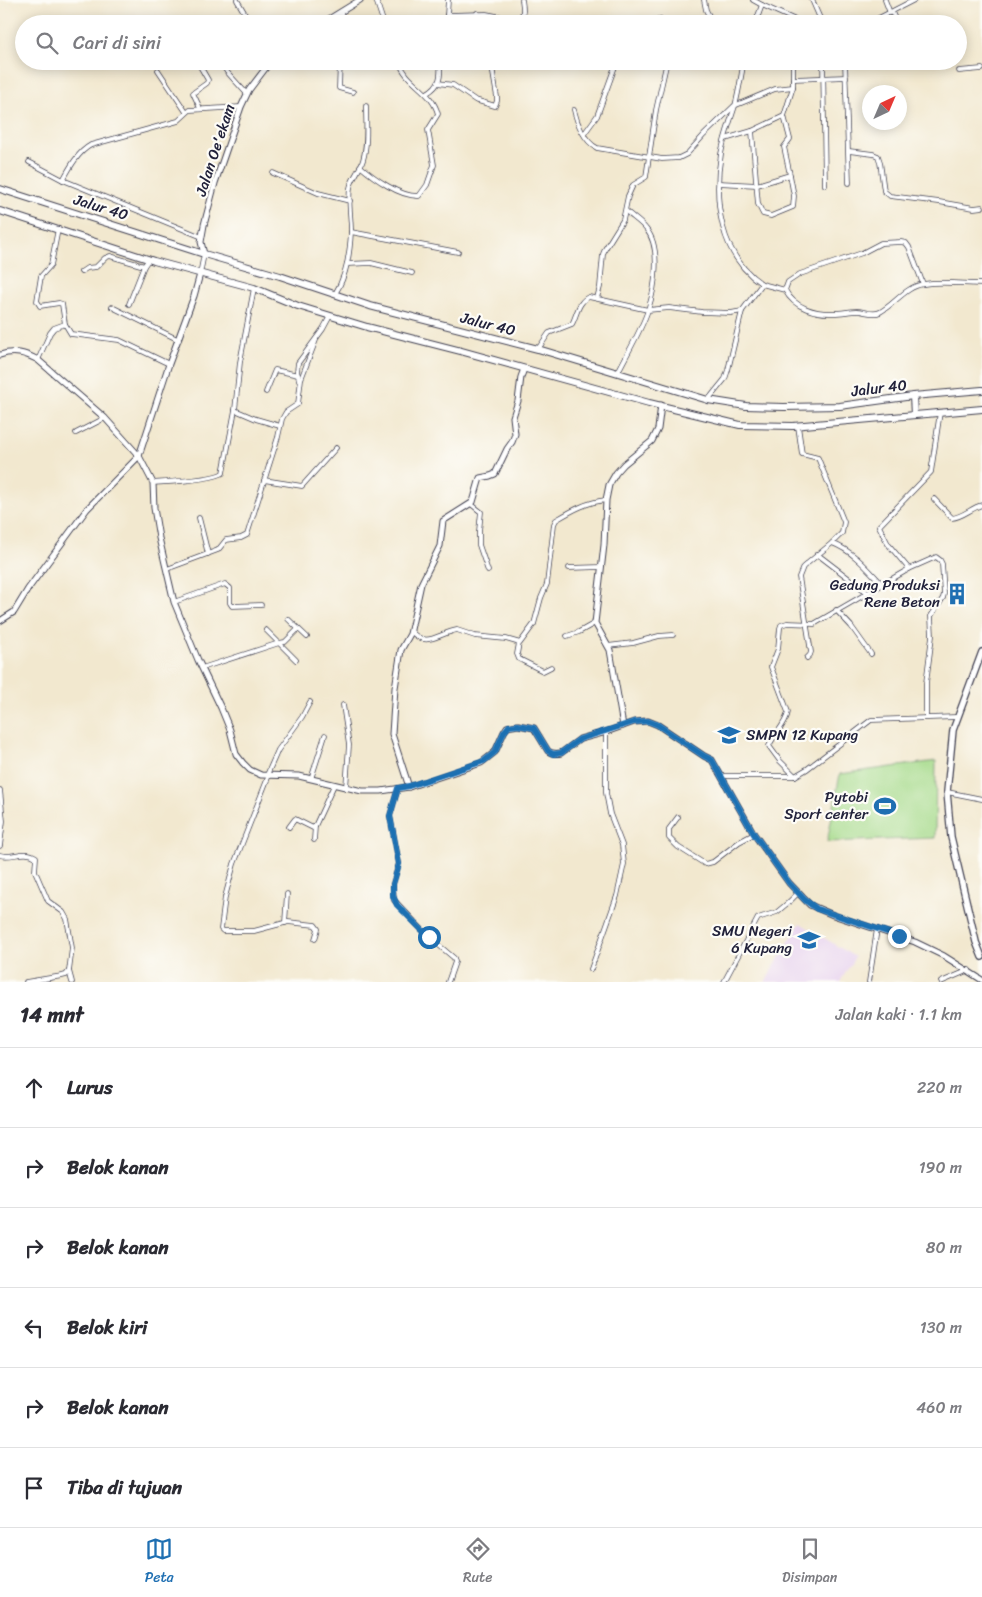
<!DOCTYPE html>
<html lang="id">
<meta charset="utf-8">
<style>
body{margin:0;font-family:Sriracha,sans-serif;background:#f2f2f3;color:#2b2b33}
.compass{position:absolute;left:862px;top:85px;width:45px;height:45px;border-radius:50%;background:#fff;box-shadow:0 2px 12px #0003;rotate:44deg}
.stop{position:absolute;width:15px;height:15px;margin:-11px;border:4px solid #1f6fb2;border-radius:50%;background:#fff}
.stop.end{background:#1f6fb2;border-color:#fff;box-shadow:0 1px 5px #0008}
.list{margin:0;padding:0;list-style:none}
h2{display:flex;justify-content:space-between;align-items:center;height:65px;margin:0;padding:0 20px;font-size:21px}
h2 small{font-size:16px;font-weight:400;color:#7c7c81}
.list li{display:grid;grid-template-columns:32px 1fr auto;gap:15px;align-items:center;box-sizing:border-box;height:80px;padding:0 20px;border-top:1px solid #e1e1e2}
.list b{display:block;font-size:19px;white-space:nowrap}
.list em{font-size:16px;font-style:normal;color:#7c7c81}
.icon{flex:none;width:28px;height:28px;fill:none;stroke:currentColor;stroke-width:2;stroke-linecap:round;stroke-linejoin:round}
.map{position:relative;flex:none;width:982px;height:982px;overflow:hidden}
.search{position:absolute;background:#fff;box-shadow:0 2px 12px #0003;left:15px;right:15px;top:15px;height:55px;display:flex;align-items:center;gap:12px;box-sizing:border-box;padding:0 18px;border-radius:28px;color:#7c7c81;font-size:19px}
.sheet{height:545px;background:#fff}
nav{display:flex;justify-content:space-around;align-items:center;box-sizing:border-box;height:70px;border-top:1px solid #e1e1e2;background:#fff;font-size:14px;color:#7c7c81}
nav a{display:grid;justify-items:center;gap:2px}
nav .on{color:#1f6fb2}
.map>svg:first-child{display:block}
</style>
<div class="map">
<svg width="982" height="982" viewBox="0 0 982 982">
<rect width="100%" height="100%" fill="#fdfcf7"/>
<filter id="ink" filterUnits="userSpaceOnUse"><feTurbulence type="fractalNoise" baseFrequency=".02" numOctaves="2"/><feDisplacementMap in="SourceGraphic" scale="10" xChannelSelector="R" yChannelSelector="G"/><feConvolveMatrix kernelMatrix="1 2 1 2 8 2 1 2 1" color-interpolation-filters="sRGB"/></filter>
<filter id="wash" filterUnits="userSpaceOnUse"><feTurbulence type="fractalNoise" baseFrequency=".0096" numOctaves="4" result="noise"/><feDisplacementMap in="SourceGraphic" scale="20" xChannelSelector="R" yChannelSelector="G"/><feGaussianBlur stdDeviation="1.12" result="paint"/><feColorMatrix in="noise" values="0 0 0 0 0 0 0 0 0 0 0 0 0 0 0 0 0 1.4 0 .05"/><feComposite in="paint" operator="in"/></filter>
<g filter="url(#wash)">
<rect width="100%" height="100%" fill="#f2e8cf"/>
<!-- built -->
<path fill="#e7d2ef" d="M800,923L855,957L840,982H765Z"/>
<!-- green -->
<path fill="#a5da8a" stroke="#647e62" d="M936,761L935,838L827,842L840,774Z"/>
</g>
<g filter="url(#ink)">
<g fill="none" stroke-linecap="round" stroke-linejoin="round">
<!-- minor casing -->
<g stroke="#414051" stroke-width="5.5">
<g id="minor">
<path d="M237,0L251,24"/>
<path d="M376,0L384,24"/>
<path d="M704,0L706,10L713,24"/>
<path d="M753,0L762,5"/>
<path d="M812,0L822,23"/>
<path d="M885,0L890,13"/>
<path d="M341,12L342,24"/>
<path d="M892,12L897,24"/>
<path d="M477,13L480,24"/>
<path d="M447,15L486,14L518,20C525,15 523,7 522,0"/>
<path d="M445,24L447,15L448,0"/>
<path d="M629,24L660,20L703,22L711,19"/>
<path d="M755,24L762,5L800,22H811L875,20L914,0"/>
<path d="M197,61L208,80L207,83L193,93L200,108"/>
<path d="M220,61L227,72L247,94"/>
<path d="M340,61L339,88L353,92"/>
<path d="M823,61L825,185"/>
<path d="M845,61L849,183"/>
<path d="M158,70L186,112"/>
<path d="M959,71L982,69"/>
<path d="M793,79L846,77"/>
<path d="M438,83L453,85L475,100L495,106L497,101V97L491,61"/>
<path d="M427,93C441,85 441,76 440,61"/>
<path d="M574,110C577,123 584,141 597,148L662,159L679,158L687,154L704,135L734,106L775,89L793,87"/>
<path d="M752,131L758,204L763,214L771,216L793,207L794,196L790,175"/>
<path d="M584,134L597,116L617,61"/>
<path d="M725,139L752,131L784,116L793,87V61"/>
<path d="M849,151L873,154L878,156L880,162L884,191L890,196L939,202L974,208L982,207"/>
<path d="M29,162L63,180L202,237"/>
<path d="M360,166C374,178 400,197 419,196L427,185L434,165L428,130L438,114C432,90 406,84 399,61"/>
<path d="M273,173L318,193L350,201"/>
<path d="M63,180C70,167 78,152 91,145L178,121L190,110L241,107"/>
<path d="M719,183L757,185L790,175L784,147L790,139L784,116"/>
<path d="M351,232L458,252"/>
<path d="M347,264L371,263L412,273"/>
<path d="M81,272L87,268L96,267L105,258L110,256L144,266"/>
<path d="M200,274L204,254"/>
<path d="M762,284L785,290L788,282L800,274L862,253L881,243L901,242L906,243L909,247L923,284"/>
<path d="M785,290C794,308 816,314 834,313C842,313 850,311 857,311C865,311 873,316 880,312C895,304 906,286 924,284C940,281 965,284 982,284"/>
<path d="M335,294C347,275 350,253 351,231C351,217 348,202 350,188C352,178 360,170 363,160C368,143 366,124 366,106"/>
<path d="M597,298L600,287L603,254L605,249L623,220L628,196L633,185L646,177L656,110L667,61"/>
<path d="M129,304L144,266L149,259"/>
<path d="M112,307L179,340"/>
<path d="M65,324L71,334L119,340L169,364"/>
<path d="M538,349L549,333L572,324C577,315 578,301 589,297L648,310L669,308L702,312L731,313L742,311"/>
<path d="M38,360L50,333L54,328L65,324L62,304L59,303L40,306L37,301L41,276L51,265L58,229"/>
<path d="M618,372C628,352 641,331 648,310C655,289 662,247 646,229C641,222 632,217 626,211"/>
<path d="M299,380L297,371L298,363L323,329L330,316"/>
<path d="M266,392L275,370L298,375"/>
<path d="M708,400L725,379L728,370L742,311L762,284C720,256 713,201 721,154C724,138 730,122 735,106C739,91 741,76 744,61"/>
<path d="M235,410L256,419L280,426"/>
<path d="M798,426L802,454L818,458L844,522L842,533L832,543"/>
<path d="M76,433L105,418"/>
<path d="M264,480L302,486L336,448"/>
<path d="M153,483C167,482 213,480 223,473L235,410L240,362L254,288"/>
<path d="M934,499L952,518C963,517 971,508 982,505"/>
<path d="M471,504L481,512L479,531V545L488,571"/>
<path d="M199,518L208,554"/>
<path d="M817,554L868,593"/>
<path d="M569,568L601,567"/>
<path d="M167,569L218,550L226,540L241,538L247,535L278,437L282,419L286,412L298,404L301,379L316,340"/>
<path d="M909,569L936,557L940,560L942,564L944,594L943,598L931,616L932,636L926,683V717"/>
<path d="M174,602L225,584L230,588V603L232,606L261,605"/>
<path d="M836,610L851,626L871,654"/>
<path d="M288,619L307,637"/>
<path d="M266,630L279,643L285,642L298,629"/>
<path d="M411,631C426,649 439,633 457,630L475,636L506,639L520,643L534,624L541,598L547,584L554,524L556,520C573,510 587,502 606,500"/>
<path d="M567,636L579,632L595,623"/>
<path d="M519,643L517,654L519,659L543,671L551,667"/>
<path d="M608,646L633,643L659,636L673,635"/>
<path d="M807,658L810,655L811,652L799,577L803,567L832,543C853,551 867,568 882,584"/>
<path d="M202,668L279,643L296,660"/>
<path d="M343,705L349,745L346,788"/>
<path d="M267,775L278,750L302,717L310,702"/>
<path d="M269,775L234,864L225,897L221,929L223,931H254L288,922L315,925L318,929L315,939"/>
<path d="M722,776H795L807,769L871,720L957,717"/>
<path d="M795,776L780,761L769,746C774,734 786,725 788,712L771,667L778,649L780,628L781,625L787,623L814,624L909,569L888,544L879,526L931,472L940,412"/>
<path d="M311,779L325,735"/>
<path d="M398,788L390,816L399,863L393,884L394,900L429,937L454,958L455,962L448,982"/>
<path d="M0,790L3,821L0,846"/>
<path d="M947,792L982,799"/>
<path d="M678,817L669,829V838L678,847L705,864L713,862L739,842L754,834"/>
<path d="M289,827L295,819L313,828L315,826L334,785"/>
<path d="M314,840L315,826"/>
<path d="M0,855C11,859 24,849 36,857L35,871L48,901L63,912L67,919L72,948L69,971L72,982"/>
<path d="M285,923L287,894"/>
<path d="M591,969L617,896L624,864L622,845L610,814L606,793V732"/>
<path d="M26,982L62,976L66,975L69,971"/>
<path d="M724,982L758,918L777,912L789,902L798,893"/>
<path d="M869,982L877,929"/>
<path d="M941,982L969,970"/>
</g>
</g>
<!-- tertiary casing -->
<g stroke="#414051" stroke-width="7">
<g id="tertiary">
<path d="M321,24L360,0"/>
<path d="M204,254L201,242L204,225L215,183L241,107L249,90L271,61"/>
<path d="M0,355C14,350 25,353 38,360L105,418L139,456L153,483L154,508L159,538L174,602L198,660L221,708L230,730L236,754L243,763L250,770L261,775L299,776L362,791H381L409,787L481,763L495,752L504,732L507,727L518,725L534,728L548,751C552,754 556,754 561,753L580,739L606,732L634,722L648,721L658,725L704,756L712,760L754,834L789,883L810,905L833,915L915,942L944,956L982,980"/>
<path d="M0,621L14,612L28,589L87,509L139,456L169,364L194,296L200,274"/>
<path d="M623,726L610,650L595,623L604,545L606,500L609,485L616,473L624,464L652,441L658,429L661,405"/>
<path d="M409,787L392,734L395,688L401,650L410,634L421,584L440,546L443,521L473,502L480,478L490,476L495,474L507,449L512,442L515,434L513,417L518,401L521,377L524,369"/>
</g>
</g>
<!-- secondary casing -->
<g stroke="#414051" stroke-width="8">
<path id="secondary" d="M982,652L953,730L947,792L951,837L976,942L982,957"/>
</g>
<!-- trunk casing -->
<g stroke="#414051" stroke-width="8">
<g id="trunk">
<path d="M0,189L204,254L280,276L370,306L538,349L708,400L746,406L784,407L840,406L913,396L982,390"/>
<path d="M0,211L154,261L254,288L298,306L367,327L461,351L649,403L740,425L793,426L982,409"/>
<path d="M913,396L914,415"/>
</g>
</g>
<!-- minor -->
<use href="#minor" stroke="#fff" stroke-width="4"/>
<!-- tertiary -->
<use href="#tertiary" stroke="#fff" stroke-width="5"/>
<!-- secondary -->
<use href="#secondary" stroke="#fff" stroke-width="5.5"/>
<!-- trunk -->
<use href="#trunk" stroke="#fff" stroke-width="6"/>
</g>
</g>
<g fill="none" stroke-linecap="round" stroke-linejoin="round" filter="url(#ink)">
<!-- route -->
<path stroke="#1f6fb2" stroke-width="6" d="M429,937L397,905L393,896V884L399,864L390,816L398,788L409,786L484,761L495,752L504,732L509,726L518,725L534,728L548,751L553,754L561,753L580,739L634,722L648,721L658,725L704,756L712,760L754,834L789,883L805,900L817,909L899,936"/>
</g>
<!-- icons -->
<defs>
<g id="building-bare" transform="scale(1.725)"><path d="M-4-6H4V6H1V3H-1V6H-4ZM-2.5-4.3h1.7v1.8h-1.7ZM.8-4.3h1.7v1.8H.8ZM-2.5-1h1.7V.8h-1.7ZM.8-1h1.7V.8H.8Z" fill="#1f6fb2" stroke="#fdfcf7" stroke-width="2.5" paint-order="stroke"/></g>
<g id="school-bare" transform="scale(1.725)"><path d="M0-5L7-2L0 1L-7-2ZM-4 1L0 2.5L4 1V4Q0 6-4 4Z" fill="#1f6fb2" stroke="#fdfcf7" stroke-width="2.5" paint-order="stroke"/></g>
<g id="stadium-bare" transform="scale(1.725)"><path d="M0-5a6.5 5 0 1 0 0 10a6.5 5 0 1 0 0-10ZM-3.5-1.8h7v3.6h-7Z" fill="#1f6fb2" stroke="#fdfcf7" stroke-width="2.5" paint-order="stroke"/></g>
</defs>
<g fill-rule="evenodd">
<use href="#building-bare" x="957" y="594"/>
<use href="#school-bare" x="729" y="735"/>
<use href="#stadium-bare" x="885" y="806"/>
<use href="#school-bare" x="809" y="940"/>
</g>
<g text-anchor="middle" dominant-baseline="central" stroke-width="4.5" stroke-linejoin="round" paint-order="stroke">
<!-- street labels -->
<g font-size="15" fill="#22223b" stroke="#fdfcf7">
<text transform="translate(215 150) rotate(-72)">Jalan Oe'ekam</text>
<text transform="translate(101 207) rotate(17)">Jalur 40</text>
<text transform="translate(488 324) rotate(14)">Jalur 40</text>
<text transform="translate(879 388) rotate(-7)">Jalur 40</text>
</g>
<!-- poi labels -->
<g font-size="15" fill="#22223b" stroke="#fdfcf7" text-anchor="end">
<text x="940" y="585">Gedung Produksi<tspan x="940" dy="17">Rene Beton</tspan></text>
<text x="746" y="735" text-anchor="start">SMPN 12 Kupang</text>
<text x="868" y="797">Pytobi<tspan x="868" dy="17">Sport center</tspan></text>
<text x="792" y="931">SMU Negeri<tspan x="792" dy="17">6 Kupang</tspan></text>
</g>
</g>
</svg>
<svg class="compass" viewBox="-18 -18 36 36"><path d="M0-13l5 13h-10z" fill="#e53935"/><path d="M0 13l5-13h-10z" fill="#7c7c81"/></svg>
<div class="stop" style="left:429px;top:937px"></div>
<div class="stop end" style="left:899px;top:936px"></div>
<div class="search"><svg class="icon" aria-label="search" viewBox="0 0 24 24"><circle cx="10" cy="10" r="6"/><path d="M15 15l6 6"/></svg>Cari di sini</div>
</div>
<section class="sheet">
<h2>14 mnt<small>Jalan kaki · 1.1 km</small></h2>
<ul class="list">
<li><svg class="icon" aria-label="ahead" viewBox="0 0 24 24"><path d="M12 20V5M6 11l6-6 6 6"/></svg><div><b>Lurus</b></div><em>220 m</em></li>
<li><svg class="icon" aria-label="right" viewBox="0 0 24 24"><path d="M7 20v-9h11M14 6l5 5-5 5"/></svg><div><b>Belok kanan</b></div><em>190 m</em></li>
<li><svg class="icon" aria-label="right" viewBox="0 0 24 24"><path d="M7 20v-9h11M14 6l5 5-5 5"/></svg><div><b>Belok kanan</b></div><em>80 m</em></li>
<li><svg class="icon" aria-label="left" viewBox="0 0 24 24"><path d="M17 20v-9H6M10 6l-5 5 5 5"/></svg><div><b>Belok kiri</b></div><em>130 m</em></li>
<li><svg class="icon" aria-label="right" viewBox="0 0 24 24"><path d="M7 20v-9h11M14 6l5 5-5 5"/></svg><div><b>Belok kanan</b></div><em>460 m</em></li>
<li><svg class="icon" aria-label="arrive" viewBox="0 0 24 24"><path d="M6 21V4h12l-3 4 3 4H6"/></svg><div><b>Tiba di tujuan</b></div></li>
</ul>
</section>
<nav>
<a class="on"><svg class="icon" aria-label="map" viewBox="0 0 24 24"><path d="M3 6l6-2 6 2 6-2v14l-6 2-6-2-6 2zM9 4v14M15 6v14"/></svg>Peta</a>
<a><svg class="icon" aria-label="directions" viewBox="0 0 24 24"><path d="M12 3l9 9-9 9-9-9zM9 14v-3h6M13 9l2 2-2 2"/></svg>Rute</a>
<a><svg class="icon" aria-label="saved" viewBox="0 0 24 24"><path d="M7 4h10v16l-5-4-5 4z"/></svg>Disimpan</a>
</nav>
